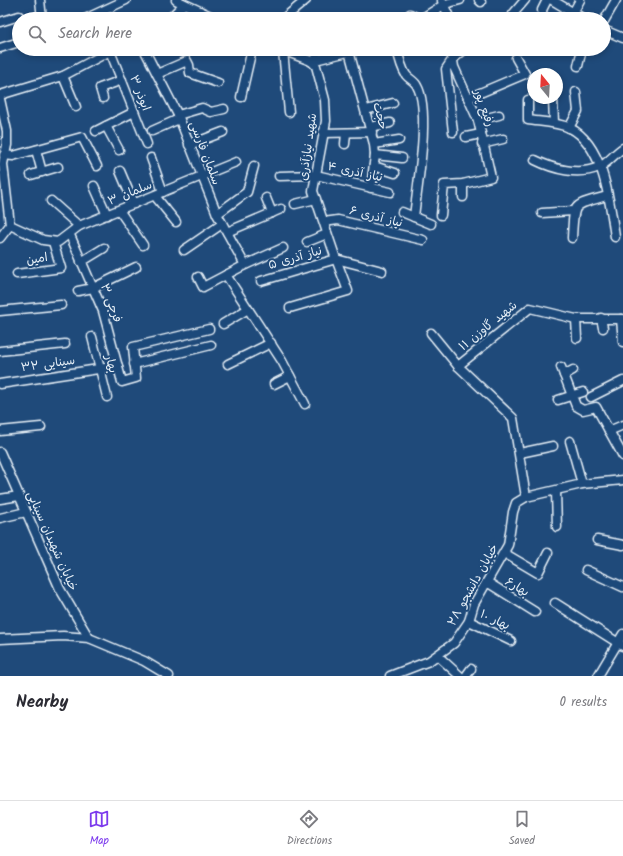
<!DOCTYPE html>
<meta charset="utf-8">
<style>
body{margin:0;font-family:Kalam,"Playpen Sans Arabic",sans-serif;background:#f7f7f7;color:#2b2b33}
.compass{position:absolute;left:527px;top:68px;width:36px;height:36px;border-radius:50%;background:#fff;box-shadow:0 2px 6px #0003;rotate:342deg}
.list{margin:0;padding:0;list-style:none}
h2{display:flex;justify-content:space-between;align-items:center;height:52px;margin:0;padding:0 16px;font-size:17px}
h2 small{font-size:13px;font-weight:400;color:#7c7c81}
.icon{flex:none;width:22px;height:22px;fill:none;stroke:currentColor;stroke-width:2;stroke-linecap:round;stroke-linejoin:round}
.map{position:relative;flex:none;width:623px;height:676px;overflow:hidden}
.search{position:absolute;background:#fff;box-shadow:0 2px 6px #0003;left:12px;right:12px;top:12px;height:44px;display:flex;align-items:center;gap:10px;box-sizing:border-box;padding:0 14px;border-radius:22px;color:#7c7c81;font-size:15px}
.sheet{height:124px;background:#fff}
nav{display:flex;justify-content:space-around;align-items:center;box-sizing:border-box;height:56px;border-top:1px solid #e1e1e2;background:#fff;font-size:11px;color:#7c7c81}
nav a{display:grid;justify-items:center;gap:2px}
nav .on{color:#7c3aed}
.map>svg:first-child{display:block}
</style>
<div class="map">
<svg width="623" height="676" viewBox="0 0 623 676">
<rect width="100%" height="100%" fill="#1f4a7a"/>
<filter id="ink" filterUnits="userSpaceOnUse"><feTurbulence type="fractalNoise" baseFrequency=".025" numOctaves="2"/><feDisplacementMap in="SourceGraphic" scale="8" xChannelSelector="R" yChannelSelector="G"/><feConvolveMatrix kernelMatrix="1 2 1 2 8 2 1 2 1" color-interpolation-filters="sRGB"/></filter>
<g filter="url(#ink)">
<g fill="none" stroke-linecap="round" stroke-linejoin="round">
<!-- minor casing -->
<g stroke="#e8f1f8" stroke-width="11">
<g id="minor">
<path d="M40,0L42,19"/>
<path d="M176,0L217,19"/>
<path d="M479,0L481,2"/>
<path d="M552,0L584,19"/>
<path d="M442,1L450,19"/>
<path d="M573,13L580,0"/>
<path d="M410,14L420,19"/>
<path d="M513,14L525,0"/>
<path d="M85,19L126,0"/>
<path d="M169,19L184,4"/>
<path d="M283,19L306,0"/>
<path d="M421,19L445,4L460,0"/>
<path d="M543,19L542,10L547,0"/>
<path d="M604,21L616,0"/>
<path d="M0,22L19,16"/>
<path d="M604,30L623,38"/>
<path d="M0,48L19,42"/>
<path d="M144,49L178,115L217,214L245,265"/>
<path d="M280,49L311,61L316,66L325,100L326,121L313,191L336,259L348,291L290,308"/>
<path d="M314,49L318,59"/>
<path d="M397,49C399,58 401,67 406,75C409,79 415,81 417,86C431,110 417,188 414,217"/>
<path d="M110,51L147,144"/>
<path d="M283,51L289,112"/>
<path d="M349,51L374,144L375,155L371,188"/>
<path d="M311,61L360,49"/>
<path d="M578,66L582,49"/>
<path d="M157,74L187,61L189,65L190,73L218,83"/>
<path d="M63,76L76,107"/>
<path d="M0,95L63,76L114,49"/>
<path d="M241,97L252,49"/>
<path d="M103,98L100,88L122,80"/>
<path d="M468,98L525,74L516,58"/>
<path d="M553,98L554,123"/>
<path d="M0,99L7,131V145L3,164L10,225L0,238"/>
<path d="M528,100V120C542,122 557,122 570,128C604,145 610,203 615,237"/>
<path d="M366,110L393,103"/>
<path d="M178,115L202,108L211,112L224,109"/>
<path d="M478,120L499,115"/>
<path d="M106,126L119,150"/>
<path d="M370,127L390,123"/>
<path d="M569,128L578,111L576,92"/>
<path d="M96,131L134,112"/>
<path d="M152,131L179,119"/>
<path d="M453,132L446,69L452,60L465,49"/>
<path d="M323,133L372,132"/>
<path d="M466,137L481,134"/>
<path d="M345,144L346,133"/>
<path d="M374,144L399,140"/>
<path d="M482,144L503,139"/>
<path d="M189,145L223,132"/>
<path d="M36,150L42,172"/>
<path d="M4,155L13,156L82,137L97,166"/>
<path d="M375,155L402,158"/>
<path d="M151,158L163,192"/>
<path d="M535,160C553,169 578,176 599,167C607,164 615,153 623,148"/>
<path d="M374,166L395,173"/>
<path d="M120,171L134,204"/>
<path d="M31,175L58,167"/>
<path d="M279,176L316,175L390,192"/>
<path d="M463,184V197"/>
<path d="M94,186L107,215"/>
<path d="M155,196L176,222"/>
<path d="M266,198L272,213"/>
<path d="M51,201L79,226"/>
<path d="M295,204L316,199"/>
<path d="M119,210L143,245"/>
<path d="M402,212L431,224"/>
<path d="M542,213L573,211"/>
<path d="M217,214L247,192L254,166"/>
<path d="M441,215L444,185L463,184L491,177L478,120L454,67L451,49"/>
<path d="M324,222L338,220L423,240"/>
<path d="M10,225L43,240L58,242L79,226L236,162"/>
<path d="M227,232L281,209"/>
<path d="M70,235L103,311L122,382L136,378L133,347L209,329"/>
<path d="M572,238C574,201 572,206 607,196"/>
<path d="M307,242L327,234"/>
<path d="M184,250L222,224"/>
<path d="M81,262L104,248"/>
<path d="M17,274L61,268L53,242"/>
<path d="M226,275L282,361L305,404"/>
<path d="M198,277L203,287L245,265L283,248"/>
<path d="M261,281L336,259L382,271"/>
<path d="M78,291L93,288L136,267"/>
<path d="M0,311L61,305"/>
<path d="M601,318L603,328"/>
<path d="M576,319L577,338"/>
<path d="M621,319L623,342"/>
<path d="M223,324L248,309"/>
<path d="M431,333L458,366L530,308L576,319H623"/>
<path d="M92,337L107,397"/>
<path d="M0,351L65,344"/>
<path d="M134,364L211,345"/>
<path d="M228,364L271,343"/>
<path d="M458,366L513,418L526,497"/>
<path d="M561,367L576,406L583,410L596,407L623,456"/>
<path d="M564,375L573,370"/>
<path d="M0,384L118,366"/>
<path d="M274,384L290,376"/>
<path d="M591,397L623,381"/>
<path d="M558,400L583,392"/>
<path d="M0,431L41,427"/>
<path d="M609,431L623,425"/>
<path d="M570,441L582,484"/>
<path d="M0,452L60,589L89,638"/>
<path d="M520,453L553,446"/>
<path d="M556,491L557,527"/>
<path d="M0,499L19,496"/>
<path d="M0,518L26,512"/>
<path d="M597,540L623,545"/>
<path d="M504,553L538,573L548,553"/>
<path d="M586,570L623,587"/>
<path d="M487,582L535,612"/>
<path d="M555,603L623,646"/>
<path d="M469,621L511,641"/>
<path d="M0,639L63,636L89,638L144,661L169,676"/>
<path d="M438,656L460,676"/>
<path d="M390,676L429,661L454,643L469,621L474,604L508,545L513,512L516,503L526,497L582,484L623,480"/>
<path d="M466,676L471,669"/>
<path d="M598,676L623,634"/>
</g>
</g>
<!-- minor -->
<use href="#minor" stroke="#1f4a7a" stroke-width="8"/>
</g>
</g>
<g text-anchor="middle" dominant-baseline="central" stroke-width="4" stroke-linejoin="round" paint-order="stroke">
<!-- street labels -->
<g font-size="12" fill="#e8f1f8" stroke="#1f4a7a">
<text transform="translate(140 93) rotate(69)">ابوذر ۳</text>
<text transform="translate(484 108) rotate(70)">رفیع پور</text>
<text transform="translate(380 116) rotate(76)">حجت</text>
<text transform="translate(308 147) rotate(-82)">شهید نیازآذری</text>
<text transform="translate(205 153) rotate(69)">سلمان فارسی</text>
<text transform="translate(355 172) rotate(12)">نیاز آذری ۴</text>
<text transform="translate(130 193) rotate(-22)">سلمان ۳</text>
<text transform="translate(376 217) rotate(14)">نیاز آذری ۶</text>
<text transform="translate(295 258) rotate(-16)">نیاز آذری ۵</text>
<text transform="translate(37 259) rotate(-9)">امین</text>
<text transform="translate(111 303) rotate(70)">فرجی ۳</text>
<text transform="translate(488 326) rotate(-39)">شهید گاوزن ۱۱</text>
<text transform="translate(48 364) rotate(-8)">سینایی ۳۲</text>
<text transform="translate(111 364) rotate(75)">بهار</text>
<text transform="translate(52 541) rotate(66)">خیابان شهیدان سینایی</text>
<text transform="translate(473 585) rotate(-61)">خیابان دانشجو ۲۸</text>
<text transform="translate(517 587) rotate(31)">بهار۶</text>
<text transform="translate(495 620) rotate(25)">بهار ۱۰</text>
</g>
</g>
</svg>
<svg class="compass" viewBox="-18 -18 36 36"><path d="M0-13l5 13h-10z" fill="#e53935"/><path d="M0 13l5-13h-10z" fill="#7c7c81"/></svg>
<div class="search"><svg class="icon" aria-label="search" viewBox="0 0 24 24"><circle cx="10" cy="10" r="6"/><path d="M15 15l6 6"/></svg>Search here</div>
</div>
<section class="sheet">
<h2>Nearby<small>0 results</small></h2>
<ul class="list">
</ul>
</section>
<nav>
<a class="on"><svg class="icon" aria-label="map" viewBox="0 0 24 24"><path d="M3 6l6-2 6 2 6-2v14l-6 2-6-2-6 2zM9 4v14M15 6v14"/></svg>Map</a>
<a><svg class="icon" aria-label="directions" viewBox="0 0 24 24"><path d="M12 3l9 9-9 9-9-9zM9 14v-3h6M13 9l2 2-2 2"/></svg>Directions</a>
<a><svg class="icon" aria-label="saved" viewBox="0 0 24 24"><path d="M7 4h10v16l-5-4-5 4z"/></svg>Saved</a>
</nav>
